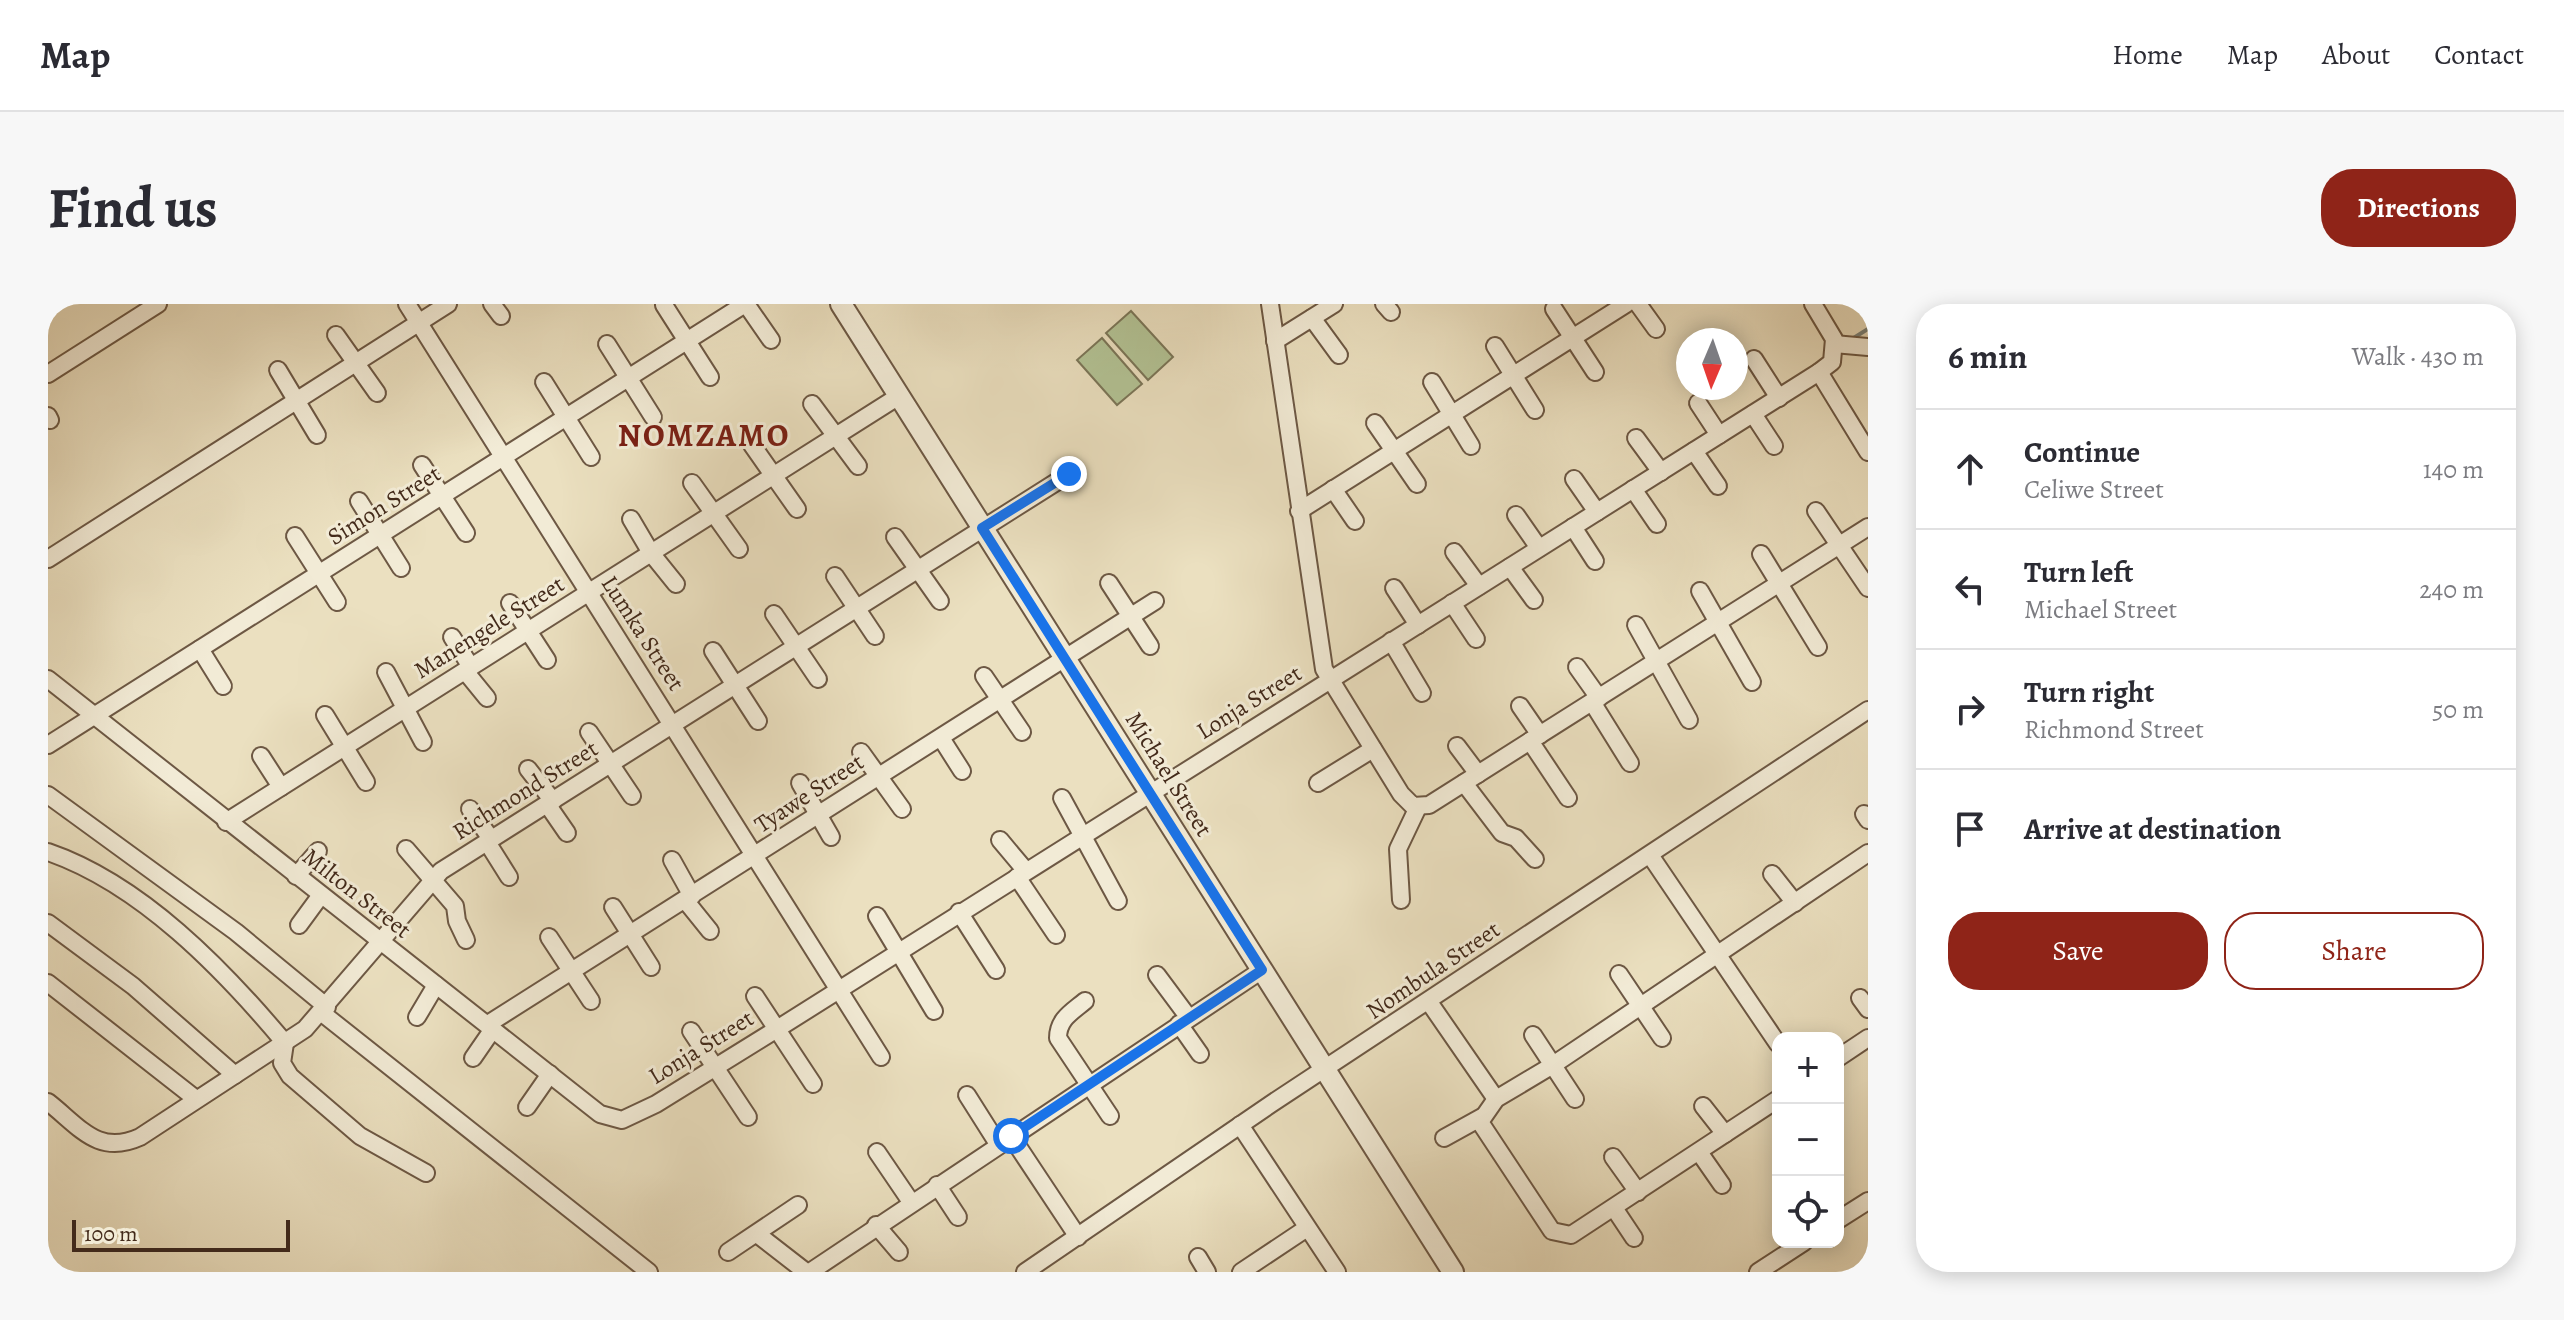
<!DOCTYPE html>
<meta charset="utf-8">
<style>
body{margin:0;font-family:Alegreya,serif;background:#f7f7f7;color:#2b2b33}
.controls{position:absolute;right:24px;bottom:24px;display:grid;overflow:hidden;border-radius:16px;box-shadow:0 4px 20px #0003}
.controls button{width:72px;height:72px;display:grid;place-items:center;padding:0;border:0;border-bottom:2px solid #e1e1e2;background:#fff;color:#2b2b33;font:40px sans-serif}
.compass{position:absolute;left:1628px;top:24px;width:72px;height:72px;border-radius:50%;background:#fff;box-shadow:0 4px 20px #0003;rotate:182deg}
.scale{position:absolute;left:24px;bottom:20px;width:218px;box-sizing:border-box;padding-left:8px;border:4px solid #432a1a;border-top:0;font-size:22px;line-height:28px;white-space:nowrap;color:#432a1a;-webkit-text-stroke:6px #f2ebd6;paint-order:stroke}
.stop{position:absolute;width:24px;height:24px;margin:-18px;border:6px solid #1a73e8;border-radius:50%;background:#fff}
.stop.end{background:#1a73e8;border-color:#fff;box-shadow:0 2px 8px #0008}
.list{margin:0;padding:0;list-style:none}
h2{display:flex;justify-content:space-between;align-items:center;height:104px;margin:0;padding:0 32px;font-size:34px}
h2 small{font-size:26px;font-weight:400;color:#7c7c81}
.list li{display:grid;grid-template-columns:52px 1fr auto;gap:24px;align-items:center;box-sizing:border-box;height:120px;padding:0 32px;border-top:2px solid #e1e1e2}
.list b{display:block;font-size:30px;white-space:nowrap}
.list p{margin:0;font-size:26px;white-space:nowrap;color:#7c7c81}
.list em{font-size:26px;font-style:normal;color:#7c7c81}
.actions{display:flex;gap:16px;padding:24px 32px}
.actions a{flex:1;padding:18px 0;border:2px solid #8f2418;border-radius:32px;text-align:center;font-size:28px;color:#8f2418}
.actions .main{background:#8f2418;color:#fff}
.icon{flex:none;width:44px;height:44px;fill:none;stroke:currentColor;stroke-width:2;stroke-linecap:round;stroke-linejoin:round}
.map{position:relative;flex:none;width:1820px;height:968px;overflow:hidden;border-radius:32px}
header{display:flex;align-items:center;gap:48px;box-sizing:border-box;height:112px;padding:0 40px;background:#fff;border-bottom:2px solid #e1e1e2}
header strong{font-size:38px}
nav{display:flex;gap:44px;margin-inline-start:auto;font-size:28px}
.intro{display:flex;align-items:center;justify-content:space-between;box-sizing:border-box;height:192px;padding:0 48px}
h1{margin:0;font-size:56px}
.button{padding:20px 36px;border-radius:32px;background:#8f2418;color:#fff;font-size:28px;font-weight:700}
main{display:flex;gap:48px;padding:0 48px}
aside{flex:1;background:#fff;border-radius:32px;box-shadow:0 4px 20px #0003}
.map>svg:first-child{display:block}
</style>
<header>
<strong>Map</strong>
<nav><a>Home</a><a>Map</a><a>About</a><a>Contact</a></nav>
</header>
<div class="intro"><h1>Find us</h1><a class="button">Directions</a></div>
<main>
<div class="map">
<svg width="1820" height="968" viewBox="0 0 1820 968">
<rect width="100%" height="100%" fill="#ebe0c0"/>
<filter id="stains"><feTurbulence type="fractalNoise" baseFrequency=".0025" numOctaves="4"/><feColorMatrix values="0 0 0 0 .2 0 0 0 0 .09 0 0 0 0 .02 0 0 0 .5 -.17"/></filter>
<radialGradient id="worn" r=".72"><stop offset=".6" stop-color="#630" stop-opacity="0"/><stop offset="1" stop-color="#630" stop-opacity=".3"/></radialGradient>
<!-- green -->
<g fill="#b3c395" stroke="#7b7658" stroke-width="2">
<path d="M1083,7L1125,53L1100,76L1058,29Z"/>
<path d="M1054,34L1094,80L1069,101L1029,56Z"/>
</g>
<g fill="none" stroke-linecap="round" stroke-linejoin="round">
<!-- stream -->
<path stroke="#78817b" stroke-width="4" d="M1804,35L1820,25"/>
<!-- minor casing -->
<g stroke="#6d5844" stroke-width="20">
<g id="minor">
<path d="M359,0L833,753"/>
<path d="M444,0L453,12"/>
<path d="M698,0L723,36"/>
<path d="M1222,0L1276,365L1353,490L1365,502L1381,501L1820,223"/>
<path d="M1336,0L1343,8"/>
<path d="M1590,0L1608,25"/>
<path d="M616,1L662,73"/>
<path d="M1506,5L1547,68"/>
<path d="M1264,14L1291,51"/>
<path d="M288,31L329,89"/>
<path d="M1227,37L1286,0"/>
<path d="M559,40L605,113"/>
<path d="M1786,40L1820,43"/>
<path d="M1447,42L1487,106"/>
<path d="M1706,55L1731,94"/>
<path d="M230,66L269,131"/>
<path d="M1771,68L1820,148"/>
<path d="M0,70L110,0"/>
<path d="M496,78L543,153"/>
<path d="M1384,78L1423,142"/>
<path d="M1650,99L1671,131"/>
<path d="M764,100L810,162"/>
<path d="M1705,110L1726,142"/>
<path d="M0,112L2,116"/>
<path d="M1327,119L1369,180"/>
<path d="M1588,134L1613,168"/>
<path d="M704,141L749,205"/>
<path d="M1646,147L1670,182"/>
<path d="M374,161L418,229"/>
<path d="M1526,175L1549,208"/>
<path d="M644,179L691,245"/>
<path d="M1285,185L1307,217"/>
<path d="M1585,185L1609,220"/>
<path d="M311,197L353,264"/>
<path d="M1251,207L1578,0"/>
<path d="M1768,207L1820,284"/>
<path d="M1468,211L1491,244"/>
<path d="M583,215L603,249L628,280"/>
<path d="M1525,223L1547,257"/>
<path d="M247,232L289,298"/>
<path d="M847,233L892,297"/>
<path d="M1406,248L1431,282"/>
<path d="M1713,250L1770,343"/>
<path d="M0,255L400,0"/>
<path d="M1462,263L1486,296"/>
<path d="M787,272L827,332"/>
<path d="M1061,279L1102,342"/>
<path d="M1346,284L1370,321"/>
<path d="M1652,287L1704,378"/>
<path d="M462,299L499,356"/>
<path d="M1404,299L1428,335"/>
<path d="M726,310L770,375"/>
<path d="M1588,321L1641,416"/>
<path d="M404,333L423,363"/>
<path d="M1343,337L1374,389"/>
<path d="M152,345L175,382"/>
<path d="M665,347L710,417"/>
<path d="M1529,363L1551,394"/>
<path d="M417,367L439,394"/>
<path d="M338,368L375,438"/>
<path d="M936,372L974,428"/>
<path d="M0,375L552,810L574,816L608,800L729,725L1771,68L1784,58L1786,35L1765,0"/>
<path d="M1544,398L1582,459"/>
<path d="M1472,402L1492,431"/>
<path d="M277,411L318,478"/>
<path d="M541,428L584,492"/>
<path d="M893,434L914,467"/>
<path d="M1482,437L1520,494"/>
<path d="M0,441L697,0"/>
<path d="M1409,442L1430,470"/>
<path d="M813,448L854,505"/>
<path d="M213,452L233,483"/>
<path d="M480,465L505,497"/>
<path d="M752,479L783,533"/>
<path d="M1270,479L1325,445"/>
<path d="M1416,479L1454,529L1468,534L1487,555"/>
<path d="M0,491L188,628L279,703"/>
<path d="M1014,494L1070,597"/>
<path d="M499,500L519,529"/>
<path d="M422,505L443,535"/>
<path d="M1816,510L1820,516"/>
<path d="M178,518L851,92"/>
<path d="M952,536L978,567"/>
<path d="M439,538L461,573"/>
<path d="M358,545L407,602L409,617L418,636"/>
<path d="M0,548C93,580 175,665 237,739L234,759L242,772L312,832L378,869"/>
<path d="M1602,551L1730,740"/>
<path d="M624,556L644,592"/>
<path d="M1724,570L1747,599"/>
<path d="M248,572L270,547"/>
<path d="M969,573L1008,631"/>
<path d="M637,596L662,627"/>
<path d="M1353,596L1350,545L1370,503"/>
<path d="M565,603L603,663"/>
<path d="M911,608L948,666"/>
<path d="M829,612L886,707"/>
<path d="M0,619L85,682L187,771"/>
<path d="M251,621L273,591"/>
<path d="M501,633L543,697"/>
<path d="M1571,670L1614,734"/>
<path d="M1109,671L1141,714"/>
<path d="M0,679L148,795"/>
<path d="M707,692L765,780"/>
<path d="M1812,694L1820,705"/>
<path d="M1037,697C1024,708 1010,715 1010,734L1062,812"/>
<path d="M1381,698L1448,795"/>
<path d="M274,709L601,968"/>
<path d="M369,713L388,681"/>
<path d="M440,720L1107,297"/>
<path d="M1131,720L1152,750"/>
<path d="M643,727L700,813"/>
<path d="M1485,731L1527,795"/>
<path d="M425,754L445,725"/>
<path d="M1790,754L1820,734"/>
<path d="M919,791L950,840"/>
<path d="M1730,795L1523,931L1504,927L1432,818L1448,795L1505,761L1820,549"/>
<path d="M0,798C32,823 50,852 92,833L257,725L393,567L1021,170"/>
<path d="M1655,802L1677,830"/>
<path d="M479,803L502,770"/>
<path d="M1192,821L1289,968"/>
<path d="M963,832L1030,933"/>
<path d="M1396,834L1434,813"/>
<path d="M829,848L863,898"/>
<path d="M1651,848L1674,881"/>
<path d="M1565,853L1590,888"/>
<path d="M889,881L910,913"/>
<path d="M1566,904L1586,934"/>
<path d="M1790,916L1820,897"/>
<path d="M828,921L851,948"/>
<path d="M709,930L758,968"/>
<path d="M680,948L750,901"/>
<path d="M1150,953L1159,968"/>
<path d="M762,968L1214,666"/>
<path d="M977,968L1223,800L1820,406"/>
<path d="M1193,968L1259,924"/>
<path d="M1710,968L1756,938"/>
</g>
</g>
<!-- tertiary casing -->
<g stroke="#6d5844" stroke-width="24">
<path id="tertiary" d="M793,0L1405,968"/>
</g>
<!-- minor -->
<use href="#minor" stroke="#f2ebd6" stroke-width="16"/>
<!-- tertiary -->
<use href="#tertiary" stroke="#f2ebd6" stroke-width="20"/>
</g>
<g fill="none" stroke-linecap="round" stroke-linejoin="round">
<!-- route -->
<path stroke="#1a73e8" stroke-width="10" d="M963,832L1214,666L934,224L1021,170"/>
</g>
<g text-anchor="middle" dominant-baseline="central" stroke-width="6" stroke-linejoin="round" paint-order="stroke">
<!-- street labels -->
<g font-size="24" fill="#432a1a" stroke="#f2ebd6">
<text transform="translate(336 201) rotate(-32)">Simon Street</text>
<text transform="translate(441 323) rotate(-32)">Manengele Street</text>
<text transform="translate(595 329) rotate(57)">Lumka Street</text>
<text transform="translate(1201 398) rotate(-32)">Lonja Street</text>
<text transform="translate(1121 470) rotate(58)">Michael Street</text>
<text transform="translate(477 486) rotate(-32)">Richmond Street</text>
<text transform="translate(761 489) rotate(-33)">Tyawe Street</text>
<text transform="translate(309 589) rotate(38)">Milton Street</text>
<text transform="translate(1385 666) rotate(-34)">Nombula Street</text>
<text transform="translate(653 743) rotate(-32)">Lonja Street</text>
</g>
<!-- district labels -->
<g font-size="32" font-weight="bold" letter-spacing="2" fill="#7a1f14" stroke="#f2ebd6">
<text x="656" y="131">NOMZAMO</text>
</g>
</g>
<rect width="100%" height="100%" filter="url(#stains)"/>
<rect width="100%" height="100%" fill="url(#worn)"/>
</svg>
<div class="controls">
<button>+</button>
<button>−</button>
<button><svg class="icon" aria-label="locate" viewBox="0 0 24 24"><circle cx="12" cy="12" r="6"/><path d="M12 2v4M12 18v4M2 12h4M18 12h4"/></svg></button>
</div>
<svg class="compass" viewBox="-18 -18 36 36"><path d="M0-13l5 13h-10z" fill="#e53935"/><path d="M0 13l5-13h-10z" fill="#7c7c81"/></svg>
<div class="scale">100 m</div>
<div class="stop" style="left:963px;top:832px"></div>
<div class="stop end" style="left:1021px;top:170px"></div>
</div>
<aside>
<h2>6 min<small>Walk · 430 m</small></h2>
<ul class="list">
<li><svg class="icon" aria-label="ahead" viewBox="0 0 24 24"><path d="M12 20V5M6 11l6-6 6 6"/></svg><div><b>Continue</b><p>Celiwe Street</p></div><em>140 m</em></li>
<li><svg class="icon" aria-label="left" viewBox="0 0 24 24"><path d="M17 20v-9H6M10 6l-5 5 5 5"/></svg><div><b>Turn left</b><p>Michael Street</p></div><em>240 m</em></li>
<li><svg class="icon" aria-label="right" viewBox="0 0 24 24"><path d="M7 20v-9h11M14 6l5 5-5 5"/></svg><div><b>Turn right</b><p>Richmond Street</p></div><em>50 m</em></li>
<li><svg class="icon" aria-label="arrive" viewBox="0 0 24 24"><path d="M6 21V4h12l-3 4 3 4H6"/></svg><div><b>Arrive at destination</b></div></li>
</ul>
<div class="actions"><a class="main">Save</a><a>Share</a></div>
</aside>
</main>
